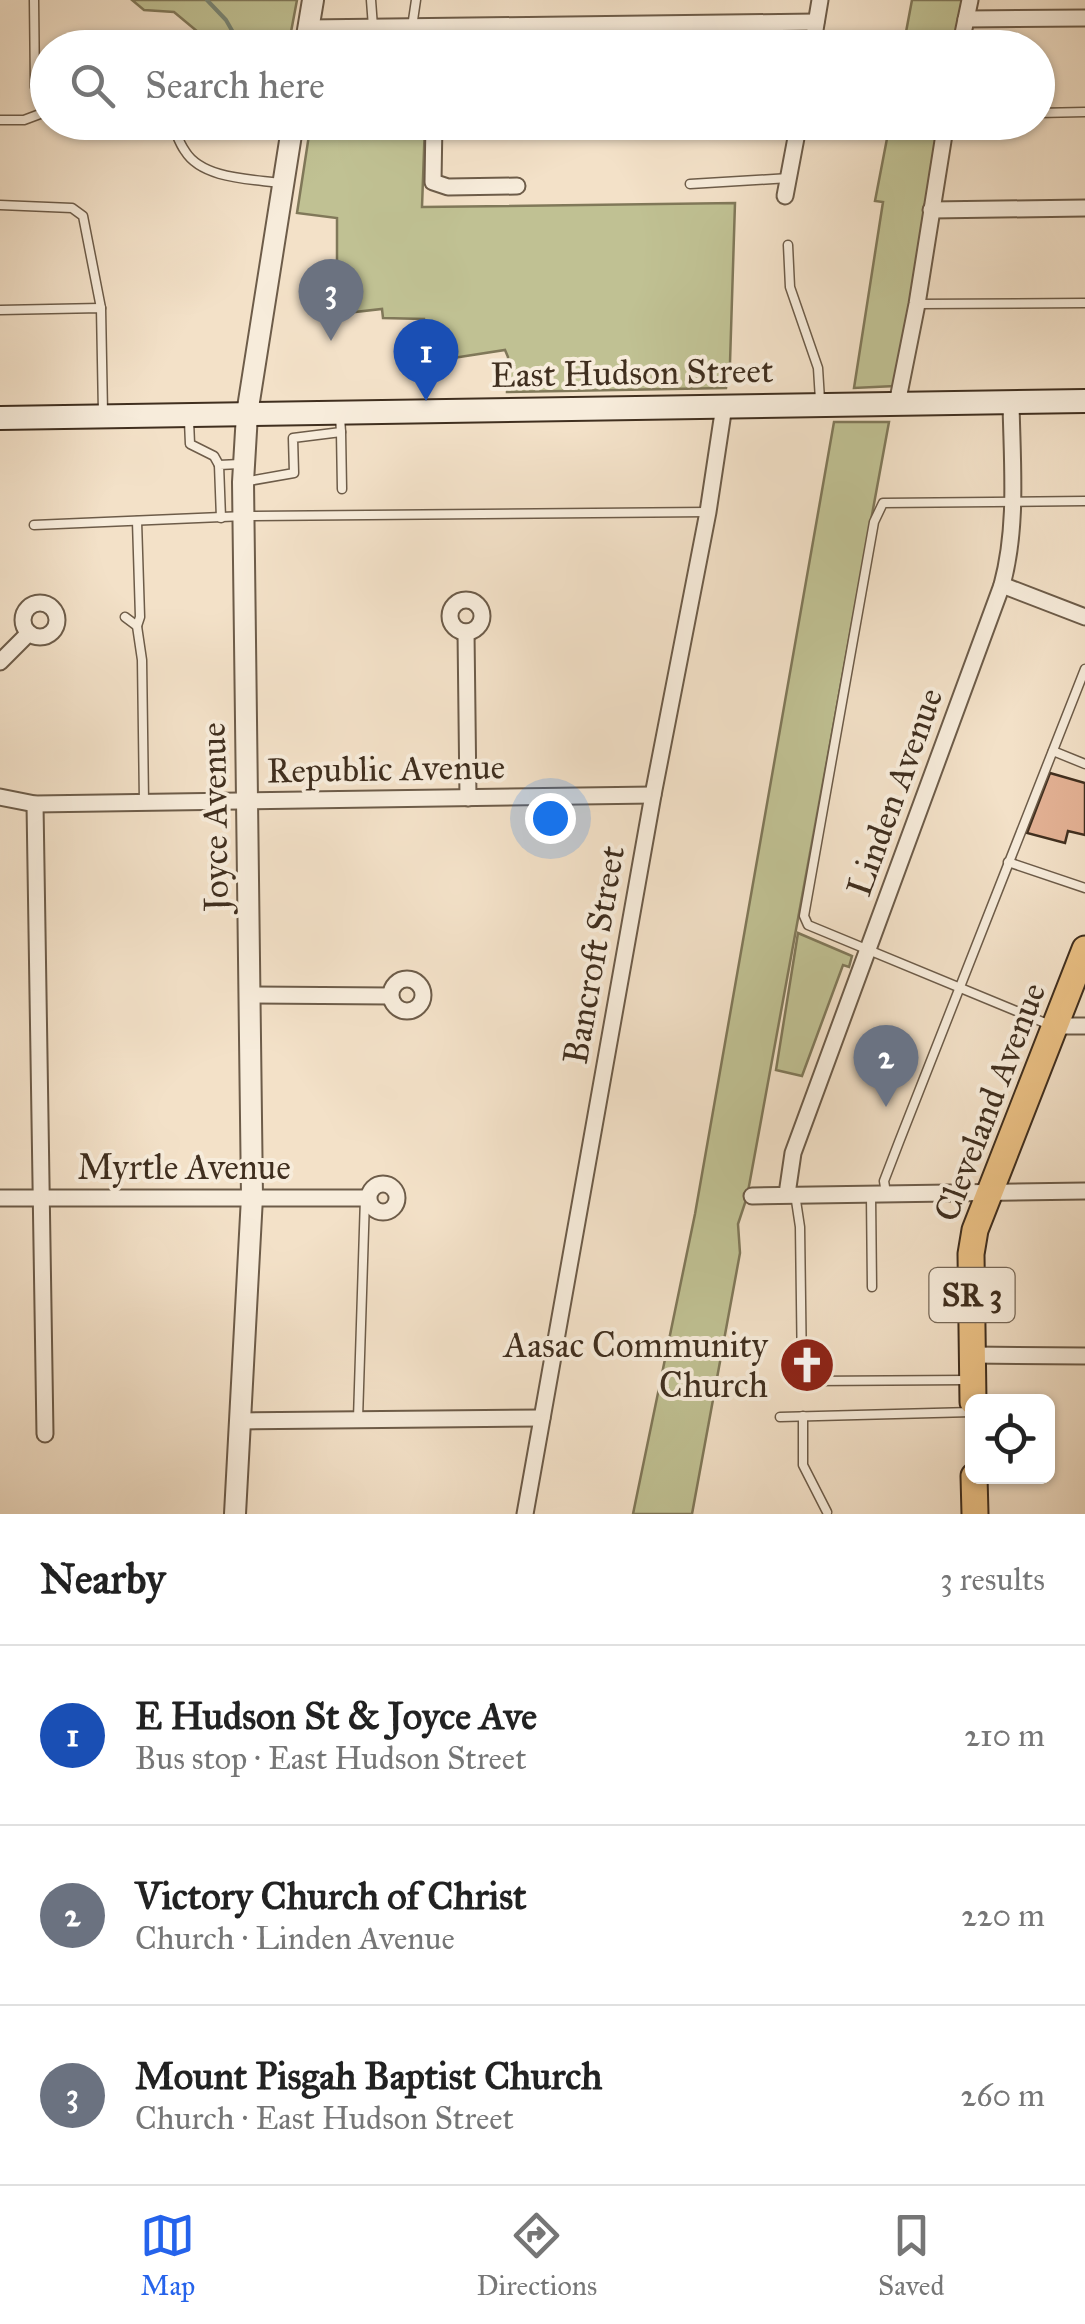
<!DOCTYPE html>
<meta charset="utf-8">
<style>
body{margin:0;font-family:"IM FELL Great Primer",serif;background:#f2f2f2;color:#222}
.controls{position:absolute;right:30px;bottom:30px;display:grid;overflow:hidden;border-radius:15px;box-shadow:0 2px 8px #0004}
.controls button{width:90px;height:90px;display:grid;place-items:center;padding:0;border:0;border-bottom:2px solid #e0e0e0;background:#fff;color:#222;font:50px sans-serif}
.you{position:absolute;left:550px;top:818px;width:35px;height:35px;margin:-25px;border:8px solid #fff;border-radius:50%;background:#1a73e8;box-shadow:0 0 0 15px #1a73e833}
.badge{display:grid;place-items:center;width:65px;height:65px;border-radius:50%;background:#2563eb;color:#fff;font-size:32px;font-weight:700}
.pin{position:absolute;translate:-50% -82px;filter:drop-shadow(0 2px 5px #0008)}
.pin::after{content:'';position:absolute;top:52px;width:35px;height:30px;background:inherit;clip-path:polygon(0 0,100% 0,50% 100%)}
.list{margin:0;padding:0;list-style:none}
h2{display:flex;justify-content:space-between;align-items:center;height:130px;margin:0;padding:0 40px;font-size:42px}
h2 small{font-size:32px;font-weight:400;color:#767676}
.list li{display:grid;grid-template-columns:65px 1fr auto;gap:30px;align-items:center;box-sizing:border-box;height:180px;padding:0 40px;border-top:2px solid #e0e0e0}
.list b{display:block;font-size:38px;white-space:nowrap}
.list p{margin:0;font-size:32px;white-space:nowrap;color:#767676}
.list em{font-size:32px;font-style:normal;color:#767676}
.icon{flex:none;width:55px;height:55px;fill:none;stroke:currentColor;stroke-width:2;stroke-linecap:round;stroke-linejoin:round}
.map{position:relative;flex:none;width:1085px;height:1514px;overflow:hidden}
.search{position:absolute;background:#fff;box-shadow:0 2px 8px #0004;left:30px;right:30px;top:30px;height:110px;display:flex;align-items:center;gap:25px;box-sizing:border-box;padding:0 35px;border-radius:55px;color:#767676;font-size:38px}
.sheet{height:670px;background:#fff}
nav{display:flex;justify-content:space-around;align-items:center;box-sizing:border-box;height:140px;border-top:2px solid #e0e0e0;background:#fff;font-size:28px;color:#767676}
nav a{display:grid;justify-items:center;gap:5px}
nav .on{color:#2563eb}
.map>svg:first-child{display:block}
</style>
<div class="map">
<svg width="1085" height="1514" viewBox="0 0 1085 1514">
<rect width="100%" height="100%" fill="#f3e1c8"/>
<filter id="stains"><feTurbulence type="fractalNoise" baseFrequency=".002" numOctaves="4"/><feColorMatrix values="0 0 0 0 .2 0 0 0 0 .09 0 0 0 0 .02 0 0 0 .5 -.17"/></filter>
<radialGradient id="worn" r=".72"><stop offset=".6" stop-color="#630" stop-opacity="0"/><stop offset="1" stop-color="#630" stop-opacity=".3"/></radialGradient>
<!-- green -->
<g fill="#c0c193" stroke="#807859" stroke-width="2.5">
<path d="M132,0H297L288,48L216,47L174,12L144,10Z"/>
<path d="M912,0H963L954,47L903,48Z"/>
<path d="M311,122L425,123L422,207L735,203L730,363L726,388L507,392L508,357L505,350L434,361L426,356L424,319L383,318L382,309L337,314V218L297,213Z"/>
<path d="M890,123H941L895,386L854,388L883,202L875,201Z"/>
<path d="M834,422H889L747,1197L738,1224L740,1253L692,1514H633L695,1214Z"/>
<path d="M798,933L852,956L849,967L843,965L802,1076L776,1070Z"/>
</g>
<g fill="none" stroke-linecap="round" stroke-linejoin="round">
<!-- stream -->
<path stroke="#788575" stroke-width="4" d="M207,0L226,20L242,48"/>
</g>
<!-- building -->
<path fill="#e4b295" stroke="#402f1f" stroke-width="2.5" d="M1050,773L1085,783V835L1068,831L1065,843L1027,833Z"/>
<g fill="none" stroke-linecap="round" stroke-linejoin="round">
<!-- service casing -->
<g stroke="#6d5c49" stroke-width="11">
<g id="service">
<path d="M34,0L35,87L45,112"/>
<path d="M371,0L373,27"/>
<path d="M669,24V48"/>
<path d="M412,27L416,0"/>
<path d="M377,48L378,27"/>
<path d="M517,48L518,25"/>
<path d="M1038,113L1085,112"/>
<path d="M0,120H24L48,111"/>
<path d="M171,122C176,132 179,143 185,151C202,179 251,179 280,183"/>
<path d="M690,184L789,178"/>
<path d="M0,205L72,208L83,216L101,308"/>
<path d="M788,245L790,287L818,368L820,400"/>
<path d="M917,304L1085,303"/>
<path d="M0,310L101,308L103,413"/>
<path d="M189,421L190,444L214,456L219,465"/>
<path d="M341,432L342,489"/>
<path d="M243,482L294,473L293,438L341,432L340,417"/>
<path d="M221,518L219,465L240,464"/>
<path d="M137,521L140,617L137,626"/>
<path d="M34,525L245,516L708,512"/>
<path d="M125,617L137,626L142,660L144,802"/>
<path d="M1053,751L1085,764"/>
<path d="M1008,862L1085,888"/>
<path d="M1050,1025L808,925L804,916L874,522L883,503L1085,501"/>
<path d="M886,1193L884,1181L899,1142L1085,669"/>
<path d="M795,1194L800,1227L802,1374L809,1381L968,1380"/>
<path d="M871,1196L872,1287"/>
<path d="M803,1416V1465L827,1512"/>
<path d="M780,1417L972,1412"/>
<path d="M358,1419L365,1198"/>
</g>
</g>
<!-- minor casing -->
<g stroke="#6d5c49" stroke-width="19">
<g id="minor">
<path d="M966,19L1085,18"/>
<path d="M308,28L816,22"/>
<path d="M436,48L437,27"/>
<path d="M812,48L820,0"/>
<path d="M960,48L970,0"/>
<path d="M434,122L433,182L448,187L517,186"/>
<path d="M785,196L799,122"/>
<path d="M931,210L1085,208"/>
<path d="M897,404L917,304L946,122"/>
<path d="M1002,585L1085,617"/>
<circle cx="466" cy="616" r="16"/>
<circle cx="40" cy="620" r="17"/>
<path d="M466,632L468,798"/>
<path d="M0,662L29,633"/>
<path d="M0,797L35,804L653,795"/>
<path d="M35,804L45,1434"/>
<circle cx="407" cy="995" r="16"/>
<path d="M250,995L390,996"/>
<path d="M1054,1026H1085"/>
<circle cx="383" cy="1198" r="14"/>
<path d="M787,1194L793,1153L1002,585C1018,526 1012,463 1011,402"/>
<path d="M752,1196L1085,1191"/>
<path d="M0,1198H368"/>
<path d="M972,1355L1085,1356"/>
<path d="M241,1421L542,1418"/>
<path d="M525,1514L653,795L708,512L724,406"/>
</g>
</g>
<!-- tertiary casing -->
<g stroke="#6d5c49" stroke-width="24">
<g id="tertiary">
<path d="M305,48L313,0"/>
<path d="M235,1514L252,1197L243,482L247,414L293,122"/>
</g>
</g>
<!-- secondary casing -->
<g stroke="#402f1f" stroke-width="26">
<path id="secondary" d="M0,418L1085,401"/>
</g>
<!-- primary casing -->
<g stroke="#402f1f" stroke-width="29">
<g id="primary">
<path d="M973,1402L971,1254L975,1230L1085,949"/>
<path d="M974,1476L975,1514"/>
</g>
</g>
<!-- service -->
<use href="#service" stroke="#f7ecdb" stroke-width="8"/>
<!-- minor -->
<use href="#minor" stroke="#f7ecdb" stroke-width="15"/>
<!-- tertiary -->
<use href="#tertiary" stroke="#f7ecdb" stroke-width="20"/>
<!-- secondary -->
<use href="#secondary" stroke="#f7ecdb" stroke-width="22"/>
<!-- primary -->
<use href="#primary" stroke="#eac084" stroke-width="25"/>
</g>
<!-- icons -->
<defs>
<g id="church-disc" transform="scale(2.875)"><circle r="9.5" fill="#8f2418" stroke="#f7ecdb"/><path d="M-1.2-6h2.4v3.5h3.3v2.4h-3.3V6h-2.4V-.1h-3.3v-2.4h3.3Z" fill="#fff"/></g>
</defs>
<g fill-rule="evenodd">
<use href="#church-disc" x="807" y="1365"/>
</g>
<g text-anchor="middle" dominant-baseline="central" stroke-width="8" stroke-linejoin="round" paint-order="stroke">
<!-- shield labels -->
<rect fill="#f7ecdb" stroke="#776857" stroke-width="2.5" x="929.5" y="1268" width="85" height="54" rx="8"/>
<g font-size="32" font-weight="bold" fill="#402f1f">
<text x="972" y="1295">SR 3</text>
</g>
<!-- street labels -->
<g font-size="35" fill="#402f1f" stroke="#f7ecdb">
<text transform="translate(632 373) rotate(-1)">East Hudson Street</text>
<text transform="translate(386 769) rotate(-1)">Republic Avenue</text>
<text transform="translate(895 792) rotate(-70)">Linden Avenue</text>
<text transform="translate(215 817) rotate(-91)">Joyce Avenue</text>
<text transform="translate(594 955) rotate(-80)">Bancroft Street</text>
<text transform="translate(990 1102) rotate(-69)">Cleveland Avenue</text>
<text x="184" y="1167">Myrtle Avenue</text>
</g>
<!-- poi labels -->
<g font-size="35" fill="#402f1f" stroke="#f7ecdb" text-anchor="end">
<text x="768" y="1345">Aasac Community<tspan x="768" dy="40">Church</tspan></text>
</g>
</g>
<rect width="100%" height="100%" filter="url(#stains)"/>
<rect width="100%" height="100%" fill="url(#worn)"/>
</svg>
<div class="controls">
<button><svg class="icon" aria-label="locate" viewBox="0 0 24 24"><circle cx="12" cy="12" r="6"/><path d="M12 2v4M12 18v4M2 12h4M18 12h4"/></svg></button>
</div>
<div class="you"></div>
<div class="pin badge" style="left:426px;top:401px;background:#1a4fb4">1</div>
<div class="pin badge" style="left:886px;top:1107px;background:#6b7280">2</div>
<div class="pin badge" style="left:331px;top:341px;background:#6b7280">3</div>
<div class="search"><svg class="icon" aria-label="search" viewBox="0 0 24 24"><circle cx="10" cy="10" r="6"/><path d="M15 15l6 6"/></svg>Search here</div>
</div>
<section class="sheet">
<h2>Nearby<small>3 results</small></h2>
<ul class="list">
<li><span class="badge" style="background:#1a4fb4">1</span><div><b>E Hudson St &amp; Joyce Ave</b><p>Bus stop · East Hudson Street</p></div><em>210 m</em></li>
<li><span class="badge" style="background:#6b7280">2</span><div><b>Victory Church of Christ</b><p>Church · Linden Avenue</p></div><em>220 m</em></li>
<li><span class="badge" style="background:#6b7280">3</span><div><b>Mount Pisgah Baptist Church</b><p>Church · East Hudson Street</p></div><em>260 m</em></li>
</ul>
</section>
<nav>
<a class="on"><svg class="icon" aria-label="map" viewBox="0 0 24 24"><path d="M3 6l6-2 6 2 6-2v14l-6 2-6-2-6 2zM9 4v14M15 6v14"/></svg>Map</a>
<a><svg class="icon" aria-label="directions" viewBox="0 0 24 24"><path d="M12 3l9 9-9 9-9-9zM9 14v-3h6M13 9l2 2-2 2"/></svg>Directions</a>
<a><svg class="icon" aria-label="saved" viewBox="0 0 24 24"><path d="M7 4h10v16l-5-4-5 4z"/></svg>Saved</a>
</nav>
